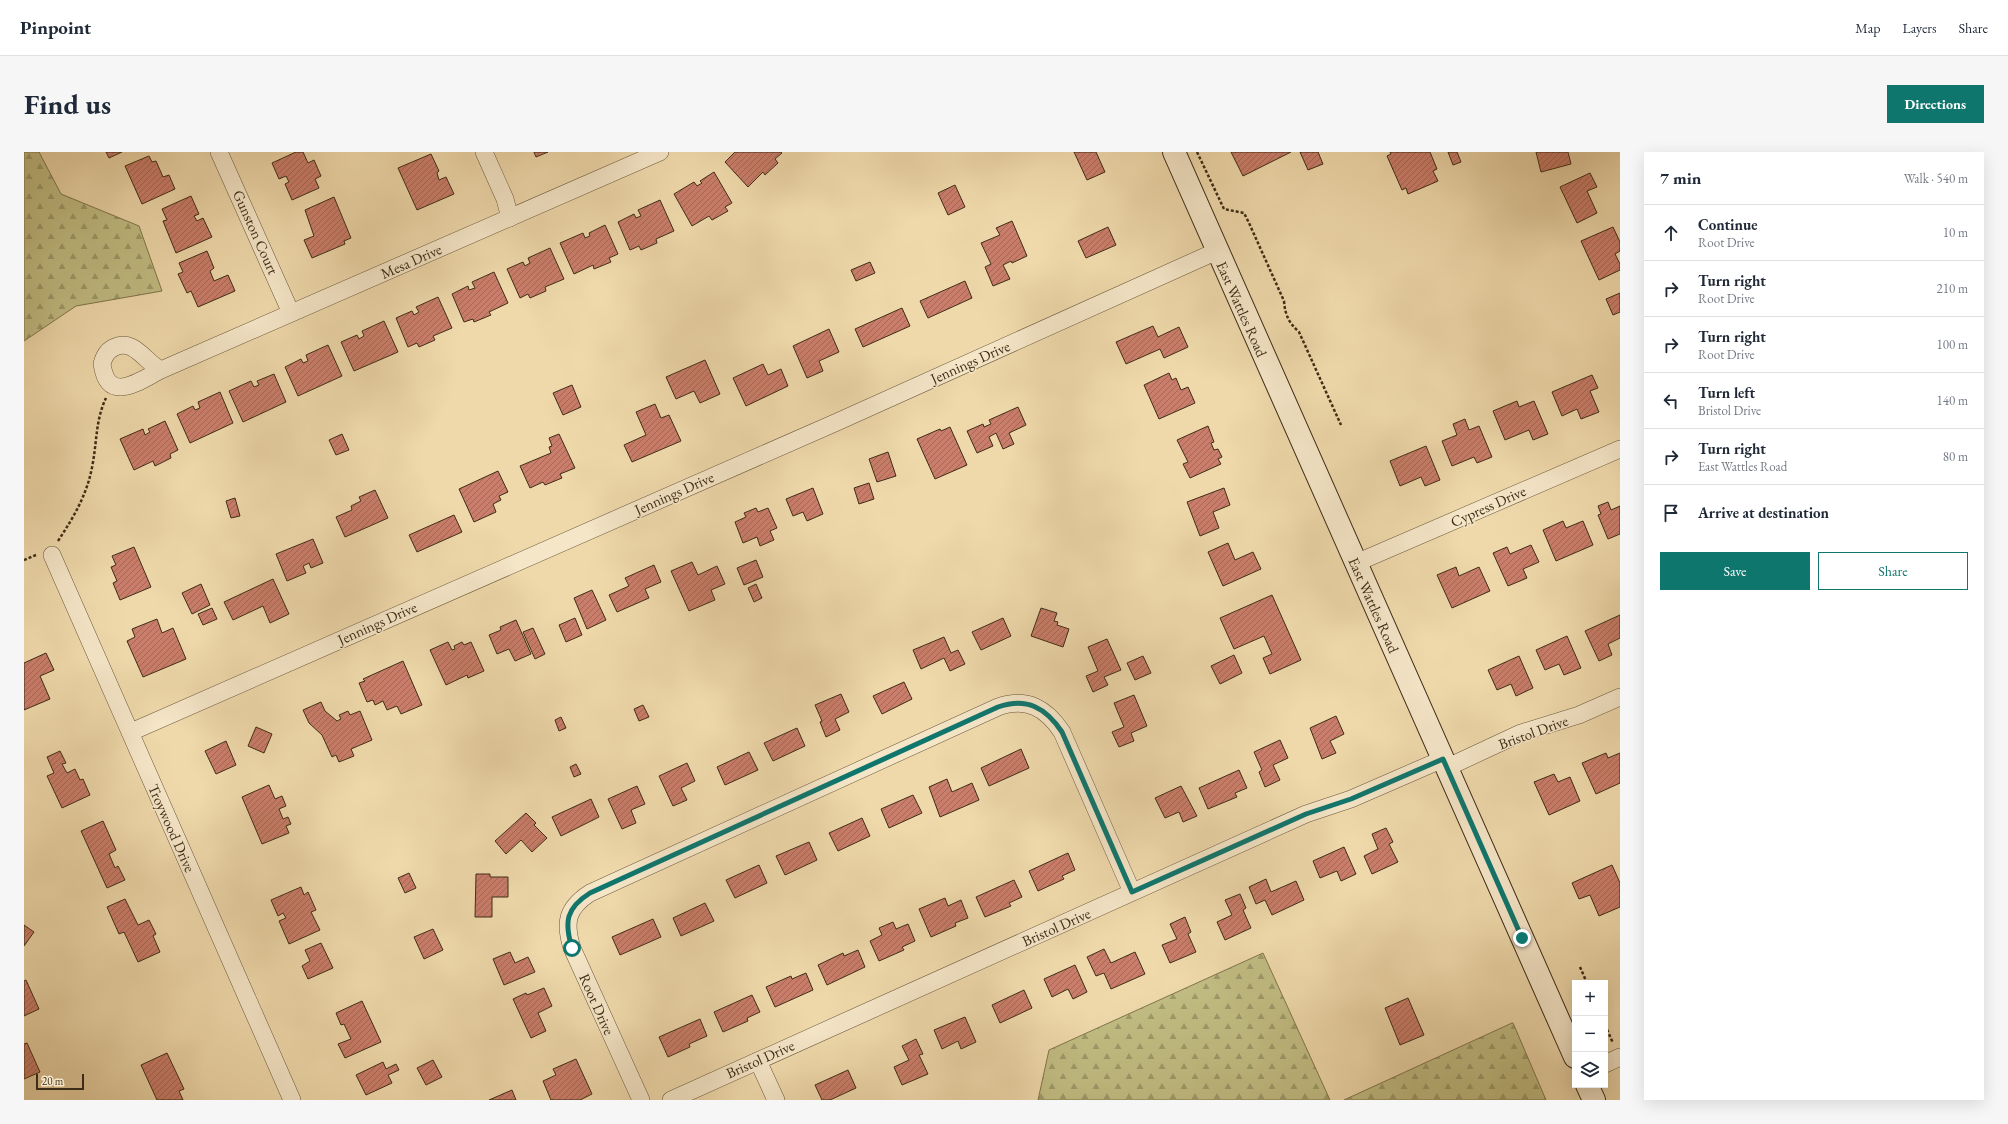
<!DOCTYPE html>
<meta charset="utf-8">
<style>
body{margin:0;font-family:"EB Garamond",serif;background:#f6f6f7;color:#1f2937}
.controls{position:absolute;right:12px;bottom:12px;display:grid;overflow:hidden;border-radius:0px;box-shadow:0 4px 16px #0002}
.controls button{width:36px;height:36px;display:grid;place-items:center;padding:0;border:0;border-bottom:1px solid #e0e1e3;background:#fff;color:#1f2937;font:20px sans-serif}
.scale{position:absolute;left:12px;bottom:10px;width:48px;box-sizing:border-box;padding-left:4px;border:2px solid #3e2d16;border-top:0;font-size:11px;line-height:14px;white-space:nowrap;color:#3e2d16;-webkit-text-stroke:3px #f5e6c8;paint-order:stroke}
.stop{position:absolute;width:12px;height:12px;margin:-9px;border:3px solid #0f766e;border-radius:50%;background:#fff}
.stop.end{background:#0f766e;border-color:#fff;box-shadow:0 1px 4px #0008}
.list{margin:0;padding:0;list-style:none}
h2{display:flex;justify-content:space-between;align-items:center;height:52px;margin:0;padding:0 16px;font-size:17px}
h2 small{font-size:13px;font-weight:400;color:#747a83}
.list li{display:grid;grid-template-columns:26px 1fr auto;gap:12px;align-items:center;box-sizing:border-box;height:56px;padding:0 16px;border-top:1px solid #e0e1e3}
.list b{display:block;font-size:15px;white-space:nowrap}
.list p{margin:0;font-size:13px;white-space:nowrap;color:#747a83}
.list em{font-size:13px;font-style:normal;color:#747a83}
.actions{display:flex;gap:8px;padding:12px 16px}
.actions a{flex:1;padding:9px 0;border:1px solid #0f766e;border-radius:0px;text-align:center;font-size:14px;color:#0f766e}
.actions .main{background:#0f766e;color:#fff}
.icon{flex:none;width:22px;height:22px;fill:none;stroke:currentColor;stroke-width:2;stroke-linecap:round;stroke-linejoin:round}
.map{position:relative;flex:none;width:1596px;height:948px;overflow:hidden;border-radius:0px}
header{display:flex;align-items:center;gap:24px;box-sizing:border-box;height:56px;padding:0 20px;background:#fff;border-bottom:1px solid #e0e1e3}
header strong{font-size:19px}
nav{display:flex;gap:22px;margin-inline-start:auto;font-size:14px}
.intro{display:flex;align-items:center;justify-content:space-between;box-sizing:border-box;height:96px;padding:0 24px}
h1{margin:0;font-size:28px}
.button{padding:10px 18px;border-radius:0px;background:#0f766e;color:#fff;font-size:14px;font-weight:700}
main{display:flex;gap:24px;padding:0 24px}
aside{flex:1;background:#fff;border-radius:0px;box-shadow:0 4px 16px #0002}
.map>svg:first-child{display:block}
</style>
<header>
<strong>Pinpoint</strong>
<nav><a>Map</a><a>Layers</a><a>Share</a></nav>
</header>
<div class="intro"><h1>Find us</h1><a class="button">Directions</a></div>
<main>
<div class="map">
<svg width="1596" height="948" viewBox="0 0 1596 948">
<defs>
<pattern id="forest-firs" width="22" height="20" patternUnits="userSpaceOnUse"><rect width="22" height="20" fill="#c1bd83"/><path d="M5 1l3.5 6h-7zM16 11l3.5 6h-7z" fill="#9e9a6a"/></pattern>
<pattern id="building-hatch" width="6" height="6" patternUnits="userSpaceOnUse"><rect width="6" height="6" fill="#ca7d6a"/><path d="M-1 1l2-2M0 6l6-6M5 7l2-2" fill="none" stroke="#a56756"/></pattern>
</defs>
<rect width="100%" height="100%" fill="#efd9ab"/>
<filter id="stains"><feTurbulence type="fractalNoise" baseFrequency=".005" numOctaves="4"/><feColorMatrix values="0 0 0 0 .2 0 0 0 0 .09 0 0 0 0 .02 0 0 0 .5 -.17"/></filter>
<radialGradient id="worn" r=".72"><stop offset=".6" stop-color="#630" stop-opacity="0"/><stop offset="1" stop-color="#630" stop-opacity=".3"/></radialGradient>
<!-- forest -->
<g fill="url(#forest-firs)" stroke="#80754c">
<path d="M0,0H15L37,42L115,74L138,139L52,154L0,189Z"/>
<path d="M1239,801L1306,948H1014L1025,898Z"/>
<path d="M1489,871L1522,948H1320L1488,871Z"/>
</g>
<!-- building -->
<g fill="url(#building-hatch)" stroke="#3e2d16">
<path d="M82,0H98L85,6Z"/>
<path d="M272,0H279L284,11L290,8L297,24L291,27L295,36L268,48L261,32L265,30L262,24L255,27L248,11Z"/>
<path d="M510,0H524L512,5Z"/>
<path d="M711,0H757L758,1L751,7L754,11L741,23L739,20L724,35L701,10Z"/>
<path d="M1050,0H1072L1081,20L1063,28Z"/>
<path d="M1207,0H1267L1219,24Z"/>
<path d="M1276,0H1294L1299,12L1284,18Z"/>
<path d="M1366,0H1406L1413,17L1409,19L1414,29L1384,42L1382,36L1378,38L1363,4L1367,2Z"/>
<path d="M1424,0H1433L1437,10L1429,13Z"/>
<path d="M1512,0H1544L1547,12L1517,20Z"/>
<path d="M407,2L415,19L413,21L415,28L422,25L430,42L393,58L374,16Z"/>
<path d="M125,4L128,10L132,9L139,25L145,23L151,37L118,52L101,14Z"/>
<path d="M690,20L708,51L701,55L704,59L688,68L685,64L668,74L650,42L670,30L673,34L678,31L676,29Z"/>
<path d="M1566,21L1573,35L1563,39L1573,61L1553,71L1536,35Z"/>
<path d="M931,33L941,55L924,63L914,41Z"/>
<path d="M167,44L175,62L170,64L173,69L179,66L188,85L152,101L139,69L143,68L138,57Z"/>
<path d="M310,45L327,86L320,89L321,92L288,106L280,88L290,84L281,58Z"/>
<path d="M636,48L650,79L632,87L633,91L617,98L615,94L606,98L594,70L610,62L612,66L617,64L614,58Z"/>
<path d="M988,69L1003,104L988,111L987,109L979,113L986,127L969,134L961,115L967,112L957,91L976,83L972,76Z"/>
<path d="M581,73L594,102L585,106L587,110L570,117L569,113L550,122L536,91L559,81L561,86L566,84L565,81Z"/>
<path d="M1084,75L1092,93L1062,106L1054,89Z"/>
<path d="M1589,75L1596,90V99L1591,102L1596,112V118L1575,128L1557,89Z"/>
<path d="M526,96L540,127L521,135L522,139L506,146L504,142L496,146L483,117L499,110L501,114L506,111L504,106Z"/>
<path d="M183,99L190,116L186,119L190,129L204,123L211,139L174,155L167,139L163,141L154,122L159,120L155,111Z"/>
<path d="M846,110L851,121L832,129L827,118Z"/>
<path d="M470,120L484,151L465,160L467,163L450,170L449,167L440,170L428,142L444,134L445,138L451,136L448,130Z"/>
<path d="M941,129L948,146L904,166L896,149Z"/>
<path d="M1596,141V160L1589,163L1582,147Z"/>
<path d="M414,145L428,176L409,184L411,188L395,195L393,191L384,195L372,166L388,159L390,163L395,160L392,155Z"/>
<path d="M878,156L886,174L839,195L831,177Z"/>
<path d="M360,169L374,200L330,219L317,190L333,183L335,187L340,184L338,179Z"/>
<path d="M1129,174L1134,185L1155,175L1164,195L1140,206L1136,197L1102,212L1092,190Z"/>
<path d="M805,177L815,200L795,209L799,219L783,226L769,194Z"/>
<path d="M304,193L318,224L274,244L261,215L277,207L279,211L284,209L282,203Z"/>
<path d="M681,208L696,242L676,251L670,239L652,247L642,225Z"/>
<path d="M739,212L744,223L757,217L764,234L722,254L709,226Z"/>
<path d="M1145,221L1148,228L1152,226L1157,238L1164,235L1171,251L1135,267L1120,233Z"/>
<path d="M250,222L262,250L219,270L205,239L227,229L230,235L235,233L233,229Z"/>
<path d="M1568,223L1574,236L1566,239L1575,260L1557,267L1553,257L1538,264L1528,240Z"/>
<path d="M548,233L557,255L539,263L529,241Z"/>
<path d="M196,240L209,271L166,291L153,262L169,254L171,258L176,256L174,250Z"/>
<path d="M1493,249L1495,255L1510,249L1524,282L1509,288L1505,278L1481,288L1469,259Z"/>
<path d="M631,252L637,266L645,263L657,289L608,310L600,293L622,283L612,260Z"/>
<path d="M994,255L1002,273L985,281L990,292L979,297L972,281L965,285L969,294L953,301L943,279L959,272L960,275L967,272L965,268Z"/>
<path d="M1441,267L1445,278L1455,274L1468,305L1453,311L1450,305L1428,314L1418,289L1433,283L1429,272Z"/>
<path d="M141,269L154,298L146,302L147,306L131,314L129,309L110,318L96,287L119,277L121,283L126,280L124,277Z"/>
<path d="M1184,274L1190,290L1187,291L1190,298L1194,297L1198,305L1194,307L1197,312L1166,326L1159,312L1164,310L1153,288Z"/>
<path d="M926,275L943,313L911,327L893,287L916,277L917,279Z"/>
<path d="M318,282L325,298L312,303L305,288Z"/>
<path d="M535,282L551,316L536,322L538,326L521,333L519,330L506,336L496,314L527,301L525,295L528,294L525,286Z"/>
<path d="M1402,294L1416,328L1401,334L1397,325L1376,334L1366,309Z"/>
<path d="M864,300L872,324L853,330L845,307Z"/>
<path d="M474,319L484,340L475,344L477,348L469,352L472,360L450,370L435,337Z"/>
<path d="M845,331L850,347L835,352L830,336Z"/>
<path d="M789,336L799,362L783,369L779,360L769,364L762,347Z"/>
<path d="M1200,336L1206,353L1189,360L1195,376L1176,384L1163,350Z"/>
<path d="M351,338L364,366L321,385L312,365L328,358L327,354L337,349L335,345Z"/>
<path d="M211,346L216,364L207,366L202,349Z"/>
<path d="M1584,350L1587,358L1596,354V382L1584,387L1574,363L1577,362L1574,354Z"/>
<path d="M732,356L734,360L744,356L753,376L746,379L750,388L736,394L733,385L719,391L711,370L722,365L720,361Z"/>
<path d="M430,363L438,380L393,400L385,383Z"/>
<path d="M1539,369L1542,376L1559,369L1569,393L1532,409L1519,378Z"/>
<path d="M289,387L299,411L287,416L285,411L279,414L282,421L263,429L252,402Z"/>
<path d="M1204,391L1211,408L1229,400L1237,417L1199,434L1184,400Z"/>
<path d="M1507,393L1515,410L1499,417L1503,426L1484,434L1469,401L1483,395L1486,402Z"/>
<path d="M110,395L127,435L96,448L89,431L93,429L87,415L92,413L88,404Z"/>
<path d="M732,408L739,425L720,433L713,416Z"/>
<path d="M668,410L674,423L693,414L701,432L687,438L691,448L665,459L647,419Z"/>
<path d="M630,413L637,430L621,437L625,446L593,460L585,443L605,434L601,426Z"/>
<path d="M1432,415L1435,424L1455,415L1466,439L1428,456L1413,423Z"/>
<path d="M249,427L265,462L246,471L239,454L209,468L200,450Z"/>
<path d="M177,432L186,453L168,462L158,441Z"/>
<path d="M732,432L738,446L730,450L724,436Z"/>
<path d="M568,438L582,468L563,477L550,446Z"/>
<path d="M1248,443L1277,508L1246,522L1239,506L1248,502L1240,484L1210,497L1196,466Z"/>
<path d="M188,456L193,467L179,473L174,462Z"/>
<path d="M1017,456L1033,461L1030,469L1034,470L1033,473L1045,477L1039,495L1007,484Z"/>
<path d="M1596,463V486L1584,492L1588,503L1575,509L1561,479Z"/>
<path d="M551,466L558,483L542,490L535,473Z"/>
<path d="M979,466L987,484L957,498L948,480Z"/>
<path d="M133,467L138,481L149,476L162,507L119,525L103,489L111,485L108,477Z"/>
<path d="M492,468L507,502L491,509L485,497L473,502L465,483L477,478L476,475Z"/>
<path d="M509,476L521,502L511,507L499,480Z"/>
<path d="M1543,484L1557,516L1540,523L1535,512L1521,518L1512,498Z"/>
<path d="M920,485L927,501L934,498L941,512L926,519L920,506L897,517L889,498Z"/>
<path d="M1083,487L1097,518L1080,525L1084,533L1069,540L1062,524L1074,519L1064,495Z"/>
<path d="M424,490L428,498L431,497L430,494L438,490L440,493L447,490L460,519L444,526L443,523L422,533L406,498Z"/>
<path d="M22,501L30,518L16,524L26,547L0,558V511Z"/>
<path d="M1210,503L1218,521L1196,532L1187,514Z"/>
<path d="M1119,504L1127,521L1111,528L1103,511Z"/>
<path d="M1495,504L1509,536L1492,544L1487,532L1473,538L1464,518Z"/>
<path d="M379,509L398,553L377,562L373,554L363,558L359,549L351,553L349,548L343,550L335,531L341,529L339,527Z"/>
<path d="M880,530L888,547L858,562L849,544Z"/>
<path d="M817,542L825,560L811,567L816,578L802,585L796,570L798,569L791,553Z"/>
<path d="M1110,543L1123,574L1107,581L1110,589L1095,595L1088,580L1100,575L1090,551Z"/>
<path d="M297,550L301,559L313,569L317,567L315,563L324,559L326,563L336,559L348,588L327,597L330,604L315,610L312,603L308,605L298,583L285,571L279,558Z"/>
<path d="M619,553L625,565L615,569L610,557Z"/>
<path d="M1312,564L1320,582L1306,589L1312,601L1298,607L1286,576Z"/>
<path d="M537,565L542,576L535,579L531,568Z"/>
<path d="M232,575L248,582L240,601L224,594Z"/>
<path d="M773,576L781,594L749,609L740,591Z"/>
<path d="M1256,588L1264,606L1249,613L1256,628L1241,635L1235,620L1238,618L1230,600Z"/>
<path d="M202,589L212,613L192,622L181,599Z"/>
<path d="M997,597L1005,616L965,634L957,616Z"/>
<path d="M36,599L42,611L38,612L43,621L51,617L56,628L59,627L66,643L38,656L23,624L30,621L23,605Z"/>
<path d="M725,600L734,618L701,633L693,615Z"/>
<path d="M1582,601L1584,606L1596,601V631L1572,642L1558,611Z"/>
<path d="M663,611L671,629L657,636L663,648L649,654L635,624Z"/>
<path d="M552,612L557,622L550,625L546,615Z"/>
<path d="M1215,618L1223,636L1211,641L1213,645L1184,657L1175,636Z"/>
<path d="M1530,622L1534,630L1546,625L1556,649L1525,663L1510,630Z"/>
<path d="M923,627L928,640L948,631L955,648L916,665L905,635Z"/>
<path d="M245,633L251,647L258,644L262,654L255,657L259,667L264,665L267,672L262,674L265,681L238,692L218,645Z"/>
<path d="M613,634L621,652L607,658L612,671L598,677L584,647Z"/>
<path d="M1157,634L1173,664L1159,670L1155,660L1141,666L1131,646Z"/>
<path d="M889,643L898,661L865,676L857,657Z"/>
<path d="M567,647L575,665L537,684L528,665Z"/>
<path d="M502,661L512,671L510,673L523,686L508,700L497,688L482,702L471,689Z"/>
<path d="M838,666L846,684L814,699L805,681Z"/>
<path d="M79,669L92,698L85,702L91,716L94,714L101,728L83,736L57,679Z"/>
<path d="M1362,676L1369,690L1365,692L1374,710L1348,722L1340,704L1354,697L1348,682Z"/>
<path d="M785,690L793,708L761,723L752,704Z"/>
<path d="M1320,695L1332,722L1317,729L1313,719L1296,726L1289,709Z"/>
<path d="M1044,701L1051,718L1038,724L1040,727L1014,739L1005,719Z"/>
<path d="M735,713L743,731L711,746L702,728Z"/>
<path d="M1588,713L1596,731V755L1575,764L1566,743L1555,747L1548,731Z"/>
<path d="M385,721L392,736L381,741L374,726Z"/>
<path d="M452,722H466V725H484V745H468V765H451Z"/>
<path d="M1242,727L1247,740L1272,729L1280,748L1248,763L1241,748L1232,752L1225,735Z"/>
<path d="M990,728L998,745L985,751L987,754L961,765L952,745Z"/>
<path d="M277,735L280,743L284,740L292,758L287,760L296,778L265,792L255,769L262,766L259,761L254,764L247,748Z"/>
<path d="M1216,742L1222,756L1219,758L1227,776L1201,788L1193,770L1208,763L1201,748Z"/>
<path d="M921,746L924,754L937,748L944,766L931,771L932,774L907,785L895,757Z"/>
<path d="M101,747L114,773L125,768L132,782L129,784L136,800L114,810L100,780L95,782L83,755Z"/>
<path d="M681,751L690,769L657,784L649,766Z"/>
<path d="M1161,765L1167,780L1164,782L1172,800L1146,811L1138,793L1153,787L1146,772Z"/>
<path d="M629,767L637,785L596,803L588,785Z"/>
<path d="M869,770L872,777L884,772L891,789L878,795L880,798L855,809L846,789L858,783L855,776Z"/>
<path d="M0,773L10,780L0,794Z"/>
<path d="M409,777L419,798L400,807L390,785Z"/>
<path d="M297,791L309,816L284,827L278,814L286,809L281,798Z"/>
<path d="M1080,797L1087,811L1111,800L1121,822L1087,837L1080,821L1072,824L1063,805Z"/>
<path d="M834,798L841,815L803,833L794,813L819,801L820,804Z"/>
<path d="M486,800L491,811L504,805L511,820L480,833L469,807Z"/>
<path d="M1051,813L1063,840L1049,847L1044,837L1028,845L1020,827Z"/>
<path d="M782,821L789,838L751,855L742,835L767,824L768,827Z"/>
<path d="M2,828L15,857L0,864V829Z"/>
<path d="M520,836L528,854L514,861L522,879L507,886L489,847L502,841L503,843Z"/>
<path d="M1000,838L1008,856L976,871L968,853Z"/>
<path d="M728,843L736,860L723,866L724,869L699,880L690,860Z"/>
<path d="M1384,846L1400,883L1376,893L1361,856Z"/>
<path d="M338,849L357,890L321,906L314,892L327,887L320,872L317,873L312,861Z"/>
<path d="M941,865L952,890L937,897L934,889L918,897L910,878Z"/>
<path d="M676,867L683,884L665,892L666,895L644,905L635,885Z"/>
<path d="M892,887L899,902L895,903L904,922L878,933L870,915L885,908L878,894Z"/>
<path d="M3,891L16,920L0,927V892Z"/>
<path d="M143,901L160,937L155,939L159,948H133L117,913Z"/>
<path d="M552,907L568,942L556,948H527L519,929L532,923L529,917Z"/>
<path d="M409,908L418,925L402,933L393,916Z"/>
<path d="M359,910L362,917L372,912L375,918L364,923L368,931L342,943L332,923Z"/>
<path d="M824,918L832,936L806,948H798L791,933Z"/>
<path d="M488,938L492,948H465Z"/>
</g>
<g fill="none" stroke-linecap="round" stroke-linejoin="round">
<!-- minor casing -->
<g stroke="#6a583b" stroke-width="18">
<g id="minor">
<path d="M195,0L267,161"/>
<path d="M460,0L481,47L486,66"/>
<path d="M137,218C122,211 110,186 91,195C83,198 80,204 78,212C84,253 115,229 137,218L636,0"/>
<path d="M28,403L268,948"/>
<path d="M1332,411L1596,297"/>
<path d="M107,580L813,270L1193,99"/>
<path d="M1422,616L1497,581L1555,563L1596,545"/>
<path d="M734,909L752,948"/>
<path d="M1581,912L1596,905"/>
<path d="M617,948L548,796C540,770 543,756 566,741L974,555C1003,545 1022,556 1038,580L1108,740"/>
<path d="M647,948L1282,662L1327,647L1419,607"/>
</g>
</g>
<!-- secondary casing -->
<g stroke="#3e2d16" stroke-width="24">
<g id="secondary">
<path d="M1150,0L1551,905"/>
<path d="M1563,933L1570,948"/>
</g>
</g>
<!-- path -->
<g stroke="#3e2d16" stroke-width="2.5" stroke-dasharray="3 2" stroke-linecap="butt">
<path d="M1173,0L1200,57L1220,61L1225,71L1260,149C1261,163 1265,171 1275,180L1317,273"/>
<path d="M34,389C51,363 64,341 69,310C73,287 72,267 82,246"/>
<path d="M0,408L12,403"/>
<path d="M1556,815L1563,831"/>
<path d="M1581,873L1589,891"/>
</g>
<!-- minor -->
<use href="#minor" stroke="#f5e6c8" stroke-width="17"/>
<!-- secondary -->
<use href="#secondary" stroke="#f5e6c8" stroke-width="22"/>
</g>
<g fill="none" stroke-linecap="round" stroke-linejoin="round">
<!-- route -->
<path stroke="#0f766e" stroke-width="5" d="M548,796C540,770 542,756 566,741L974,555C1003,545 1022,556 1038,580L1108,740L1282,662L1327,647L1419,607L1498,786"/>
</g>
<g text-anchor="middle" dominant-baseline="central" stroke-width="3" stroke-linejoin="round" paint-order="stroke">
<!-- street labels -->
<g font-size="15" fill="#3e2d16" stroke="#f5e6c8">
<text transform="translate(232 80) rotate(66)">Gunston Court</text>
<text transform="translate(387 109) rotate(-24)">Mesa Drive</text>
<text transform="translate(1218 157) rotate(66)">East Wattles Road</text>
<text transform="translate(946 210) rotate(-24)">Jennings Drive</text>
<text transform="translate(650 341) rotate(-24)">Jennings Drive</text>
<text transform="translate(1464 354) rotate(-24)">Cypress Drive</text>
<text transform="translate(1350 453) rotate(66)">East Wattles Road</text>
<text transform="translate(353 471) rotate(-24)">Jennings Drive</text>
<text transform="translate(1509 580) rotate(-20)">Bristol Drive</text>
<text transform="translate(148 676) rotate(66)">Troywood Drive</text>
<text transform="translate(1032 775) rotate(-24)">Bristol Drive</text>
<text transform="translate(573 852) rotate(66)">Root Drive</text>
<text transform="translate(736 907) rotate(-24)">Bristol Drive</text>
</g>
</g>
<rect width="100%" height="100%" filter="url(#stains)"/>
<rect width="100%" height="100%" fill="url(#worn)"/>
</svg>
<div class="controls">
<button>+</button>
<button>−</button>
<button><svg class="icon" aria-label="layers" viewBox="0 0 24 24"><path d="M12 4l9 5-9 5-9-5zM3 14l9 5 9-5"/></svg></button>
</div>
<div class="scale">20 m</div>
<div class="stop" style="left:548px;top:796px"></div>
<div class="stop end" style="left:1498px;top:786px"></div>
</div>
<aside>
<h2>7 min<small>Walk · 540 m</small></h2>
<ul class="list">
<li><svg class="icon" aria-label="ahead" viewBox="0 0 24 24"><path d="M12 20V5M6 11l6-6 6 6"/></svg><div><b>Continue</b><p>Root Drive</p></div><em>10 m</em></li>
<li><svg class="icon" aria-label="right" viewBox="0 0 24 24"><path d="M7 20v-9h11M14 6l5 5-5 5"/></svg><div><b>Turn right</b><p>Root Drive</p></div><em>210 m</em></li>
<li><svg class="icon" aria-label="right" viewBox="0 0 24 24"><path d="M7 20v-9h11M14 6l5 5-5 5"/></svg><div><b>Turn right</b><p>Root Drive</p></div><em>100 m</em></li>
<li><svg class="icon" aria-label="left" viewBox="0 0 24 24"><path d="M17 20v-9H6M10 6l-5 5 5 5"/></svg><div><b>Turn left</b><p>Bristol Drive</p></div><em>140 m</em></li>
<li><svg class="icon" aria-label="right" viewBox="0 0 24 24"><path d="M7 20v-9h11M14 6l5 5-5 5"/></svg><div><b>Turn right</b><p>East Wattles Road</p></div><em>80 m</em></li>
<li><svg class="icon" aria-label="arrive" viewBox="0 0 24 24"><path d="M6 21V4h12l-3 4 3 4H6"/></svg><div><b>Arrive at destination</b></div></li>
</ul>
<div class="actions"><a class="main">Save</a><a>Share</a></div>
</aside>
</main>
